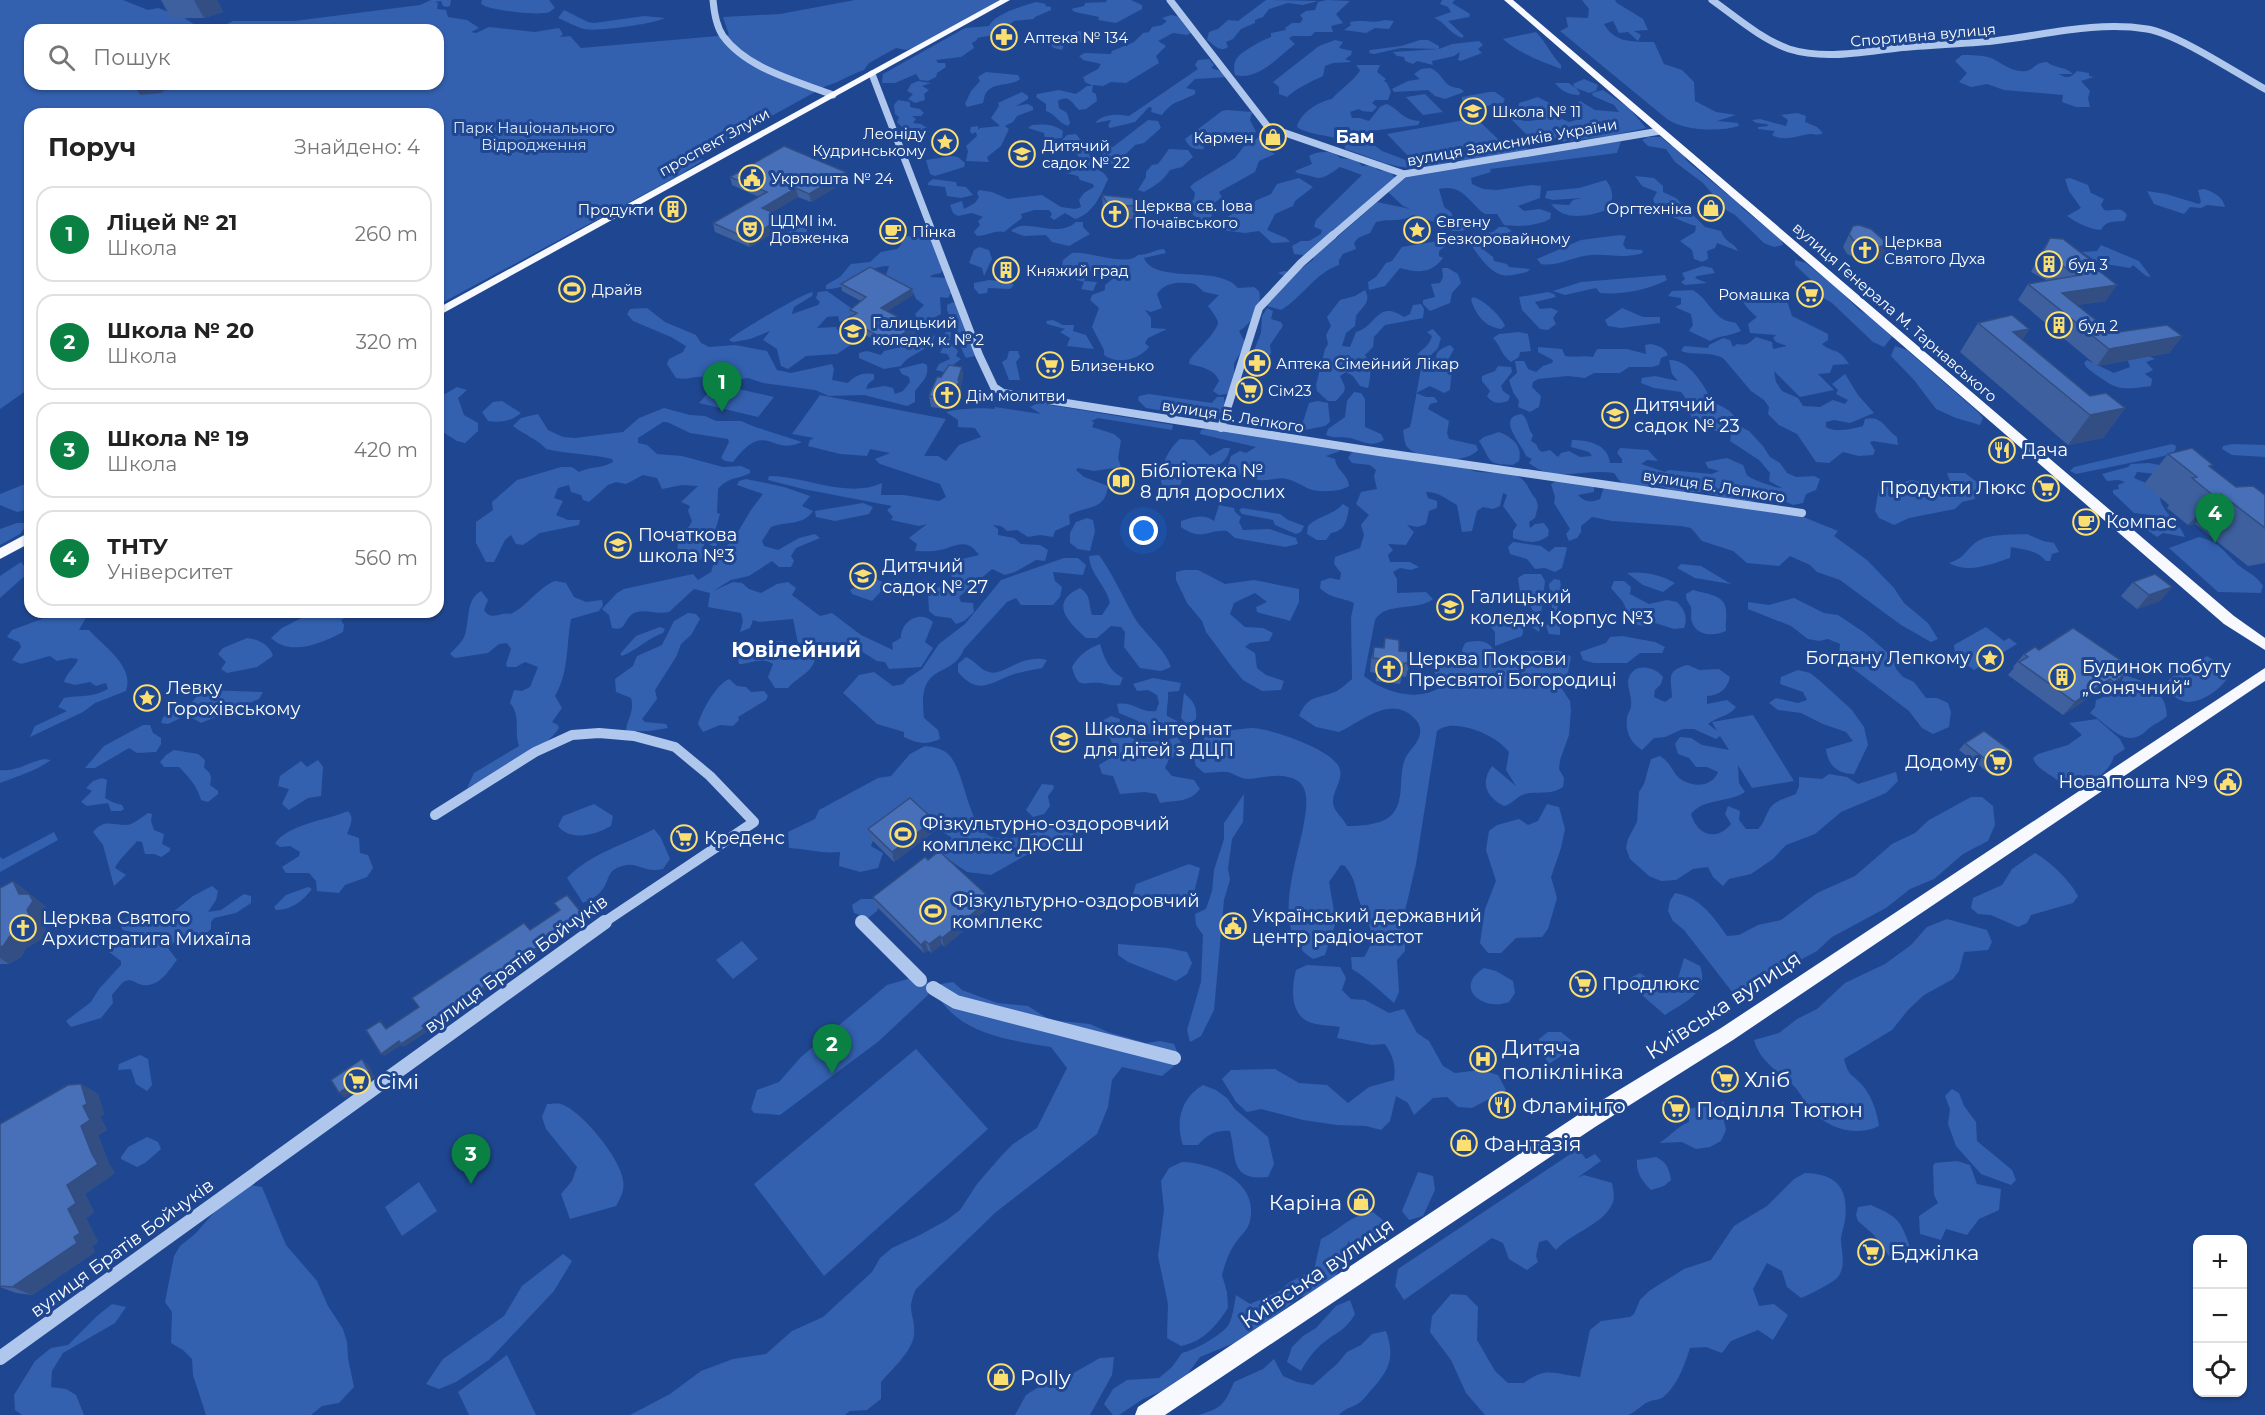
<!DOCTYPE html>
<html lang="uk">
<meta charset="utf-8">
<style>
body{margin:0;font-family:Montserrat,sans-serif;background:#f2f2f2;color:#222}
.controls{position:absolute;right:18px;bottom:18px;display:grid;overflow:hidden;border-radius:12px;box-shadow:0 2px 4px #0004}
.controls button{width:54px;height:54px;display:grid;place-items:center;padding:0;border:0;border-bottom:2px solid #e0e0e0;background:#fff;color:#222;font:30px sans-serif}
.you{position:absolute;left:1144px;top:531px;width:21px;height:21px;margin:-15px;border:4px solid #fff;border-radius:50%;background:#1a73e8;box-shadow:0 0 0 9px #1a73e833}
.badge{display:grid;place-items:center;width:39px;height:39px;border-radius:50%;background:#0b8043;color:#fff;font-size:20px;font-weight:700}
.pin{position:absolute;translate:-50% -50px;filter:drop-shadow(0 2px 3px #0008)}
.pin::after{content:'';position:absolute;top:32px;width:21px;height:18px;background:inherit;clip-path:polygon(0 0,100% 0,50% 100%)}
.list{margin:0;padding:0;list-style:none}
h2{display:flex;justify-content:space-between;align-items:center;height:78px;margin:0;padding:0 24px;font-size:26px}
h2 small{font-size:20px;font-weight:400;color:#767676}
.list li{display:grid;grid-template-columns:39px 1fr auto;gap:18px;align-items:center;box-sizing:border-box;height:96px;margin:0 12px 12px;padding:0 12px;border:2px solid #e0e0e0;border-radius:18px}
.list b{display:block;font-size:22px;white-space:nowrap}
.list p{margin:0;font-size:20px;white-space:nowrap;color:#767676}
.list em{font-size:20px;font-style:normal;color:#767676}
.icon{flex:none;width:33px;height:33px;fill:none;stroke:currentColor;stroke-width:2;stroke-linecap:round;stroke-linejoin:round}
.map{position:relative;flex:none;width:2265px;height:1415px;overflow:hidden}
.search{position:absolute;background:#fff;box-shadow:0 2px 4px #0004;left:24px;top:24px;width:420px;height:66px;display:flex;align-items:center;gap:15px;box-sizing:border-box;padding:0 21px;border-radius:18px;color:#767676;font-size:22px}
.panel{position:absolute;background:#fff;box-shadow:0 2px 4px #0004;left:24px;top:108px;width:420px;height:510px;border-radius:18px}
.map>svg:first-child{display:block}
</style>
<div class="map">
<svg width="2265" height="1415" viewBox="0 0 2265 1415">
<rect width="100%" height="100%" fill="#1f4791"/>
<!-- green -->
<g fill="#3360af" fill-rule="evenodd">
<path d="M0,0H123L148,10L158,8L183,17L195,25L214,24L213,27L232,25L227,24L233,21H294L420,5L431,0H451L450,6L447,7L443,6L441,1L435,2L438,3L437,9L446,10L448,17L467,20L479,28L471,32L476,33L489,27L535,32L559,28L563,34L560,37L570,36L581,48L729,35L723,17L780,14L855,0H1001L915,47L906,50L896,48L869,63L864,70C851,74 840,82 826,86L697,157L703,160L678,176L438,305V114H30V388L0,409ZM30,30H438V84H30Z"/>
<path d="M482,0H549L555,8C550,11 550,13 543,13C532,15 489,10 481,4Z"/>
<path d="M1107,0H1131L1142,5V9L1116,23L1098,20L1099,17L1075,12L1071,9L1084,6L1085,3L1106,2Z"/>
<path d="M1266,0L1318,1L1303,5L1288,3L1269,9L1263,17L1255,20V23L1241,29L1233,39L1226,42L1228,47C1219,53 1214,44 1207,40L1209,32L1218,29L1228,20L1238,21Z"/>
<path d="M1327,0L1350,1L1336,14L1343,23L1331,26L1333,32H1315L1311,36H1293L1289,38L1295,44C1278,57 1258,81 1235,75C1234,70 1233,63 1237,58C1242,51 1263,40 1271,37V33L1286,30L1285,28L1292,23H1300L1303,19L1300,15L1306,11L1315,10L1318,2Z"/>
<path d="M1442,0H1455L1452,3L1470,14L1469,17L1448,21L1464,36L1462,38C1450,34 1444,21 1434,18L1451,12L1448,7L1440,4Z"/>
<path d="M1582,0H1615L1617,3L1643,19L1648,30L1634,31L1641,35L1638,41L1628,32L1619,33L1613,21L1604,24C1614,43 1634,42 1654,42L1664,64L1682,70L1694,82L1695,101L1716,112L1736,115L1717,121L1738,123L1739,126C1719,132 1684,131 1667,119L1560,31L1568,27L1566,17L1588,18L1589,9Z"/>
<path d="M1036,2L1046,4L1045,6L1051,7V10L1035,17L1034,19L1014,21L1009,25L1012,29L1004,33L977,38V40L972,43L974,48L961,57L936,60L938,63H945L946,67L937,73L936,77L928,81L920,80L916,74L895,83H882L883,74L965,28L989,26C994,14 1023,6 1036,2Z"/>
<path d="M564,10L588,22L594,23L644,16L665,18C653,24 597,32 584,29C576,27 566,21 558,18Z"/>
<path d="M1171,15L1181,17L1193,32L1187,35L1173,33L1158,41L1166,46L1156,56L1159,63L1126,83L1111,82L1103,86L1093,85L1092,92L1096,94L1097,101L1086,109L1079,110C1072,104 1070,94 1058,101L1059,108L1067,113L1070,123L1068,126C1058,123 1056,114 1046,111V104L1036,97L1037,94L1059,90L1076,94L1087,86H1093L1085,82L1083,77L1098,69L1101,64L1083,60L1079,56L1085,53L1111,54L1112,51L1134,42L1143,33L1149,32L1152,27L1162,25L1167,21L1162,18Z"/>
<path d="M1385,20L1394,21L1389,29L1375,28L1366,33L1344,30L1351,25L1350,22C1363,19 1372,24 1385,20Z"/>
<path d="M1079,31L1092,33L1082,42L1064,45L1062,50L1054,48L1045,40L1047,37L1066,36Z"/>
<path d="M1536,32C1547,43 1551,55 1561,65V69C1541,61 1520,54 1503,39Z"/>
<path d="M1335,40L1343,42L1339,48L1352,51L1351,55L1345,59L1352,62L1333,63L1325,66L1323,76C1310,82 1297,88 1287,97L1279,94V87L1273,82L1319,46Z"/>
<path d="M1420,40H1428L1439,46V49L1452,44L1479,41L1483,45L1478,49L1482,53L1461,61L1458,60L1460,52L1454,56L1432,61L1433,65L1417,61L1413,64L1405,61L1404,57L1397,56L1393,52L1439,49L1401,48L1374,54L1369,53L1370,50L1401,46Z"/>
<path d="M1962,55C1971,55 1982,55 1991,58C2003,63 2011,73 2026,71C2034,70 2035,62 2047,62C2056,69 2065,66 2073,74H2059C2066,79 2071,78 2077,71L2089,73V76L2094,77L2081,81L2090,91L2088,98L2090,107H2076L2062,102L2063,95L2004,90L1987,84L1971,87L1959,82L1967,73L1955,61Z"/>
<path d="M1209,59L1214,65L1211,68L1224,72L1228,77L1195,79L1186,88L1195,90V94C1181,102 1173,100 1162,115L1151,112L1152,108L1149,107L1135,122L1110,128L1108,126L1111,120L1095,123C1104,113 1118,114 1129,116L1198,69L1195,65L1198,60Z"/>
<path d="M1356,65H1380L1377,72L1386,79L1384,81L1387,83L1391,92L1388,100H1375L1372,103L1377,107L1372,112L1362,111L1359,109L1350,112L1352,118H1360L1369,121L1380,107L1386,104C1399,108 1401,120 1420,121L1418,125L1371,131L1362,136L1382,151L1411,162L1448,159L1450,162C1404,176 1388,163 1345,149L1344,140C1331,136 1306,134 1297,127C1299,114 1319,101 1332,99C1338,91 1358,77 1360,70Z"/>
<path d="M1430,68C1440,71 1442,81 1450,86C1456,89 1460,86 1464,92L1445,99L1435,96L1428,90L1394,92L1392,89L1408,81L1420,79L1414,74L1421,69Z"/>
<path d="M986,72L1018,75L1020,79C1011,87 994,81 986,93C984,96 984,99 983,103L967,107L965,104L971,91L980,81L978,77Z"/>
<path d="M1584,79L1598,85L1596,91L1589,93L1576,88L1580,93L1579,95C1569,95 1561,91 1555,83H1569L1575,88L1573,84Z"/>
<path d="M918,81L931,83L922,86L929,90L924,94L925,100L915,103L908,99L913,94L907,91L911,84Z"/>
<path d="M1603,90L1629,108L1646,128L1609,136L1559,142L1554,138L1527,135L1510,118L1499,112L1510,111C1517,124 1531,122 1543,118L1545,114L1542,110L1518,108L1519,103L1538,97C1552,105 1556,103 1562,119L1569,122L1583,118L1573,115L1580,113L1581,110L1576,106L1580,101L1595,110L1619,112L1614,105L1593,96L1592,93Z"/>
<path d="M1022,92L1028,96V99L1016,106L1028,104L1033,107V110L1017,116L1013,122L1005,126L1009,129L1001,146L987,157L989,162L966,161L968,151L966,146L977,136L976,132L972,134L970,131L971,127L978,126V130L980,128L1000,126L991,118L999,106L998,103Z"/>
<path d="M1489,92H1495L1505,99L1503,103L1474,108L1462,101V97Z"/>
<path d="M1425,94L1443,112L1423,115L1406,97Z"/>
<path d="M898,100L910,102V107L920,109L924,113L921,116H912L916,119L913,123L921,124L927,128C923,136 911,138 902,137L900,132L903,128L897,122L899,117L895,114L894,105Z"/>
<path d="M1227,110L1252,112L1250,120L1256,132C1244,138 1234,128 1223,135L1225,138L1206,142L1203,145L1204,149C1195,150 1189,148 1185,139L1222,111Z"/>
<path d="M1797,113L1806,116L1805,122L1817,127L1823,133C1817,136 1815,134 1809,134C1796,136 1784,142 1772,135L1775,131L1758,129V127L1768,126L1767,124L1756,123L1752,120L1760,119L1786,126L1788,120L1781,115Z"/>
<path d="M1476,118L1500,141L1409,157L1387,134Z"/>
<path d="M1148,120L1158,121L1161,128L1144,143L1135,145L1125,155L1122,165L1109,164L1103,167L1100,165V157L1104,155L1097,153L1098,147L1105,145L1113,147Z"/>
<path d="M1032,125C1043,124 1054,124 1063,131L1062,138L1045,139L1044,133L1028,128Z"/>
<path d="M1268,129L1281,131L1265,149L1275,154L1259,161L1255,172L1219,192L1222,197L1213,204L1210,211L1212,215L1210,220C1200,221 1191,216 1187,206L1194,199L1195,193L1190,187L1194,183L1235,158L1244,146L1253,142Z"/>
<path d="M1076,134L1086,147L1093,164L1090,166L1083,165L1081,159L1073,150H1055L1062,146L1051,144L1060,142L1067,135Z"/>
<path d="M1648,137H1661L1669,144L1680,150L1687,161L1727,194L1740,201L1742,208L1781,239L1783,245L1774,247L1764,243L1735,215L1726,210L1703,183L1675,162L1666,149L1648,146L1642,140Z"/>
<path d="M1621,141L1617,153L1490,169L1491,172L1471,178L1472,184L1483,189L1497,190L1531,185L1541,186L1540,198L1518,206L1524,211L1540,209L1551,213L1550,219C1537,226 1518,227 1504,225L1497,214H1485C1469,203 1463,183 1439,189L1444,207L1451,212L1454,220L1471,227L1462,231H1452L1447,226L1413,215C1401,223 1389,218 1376,222L1370,233L1358,238L1354,243L1356,249L1343,254L1339,260V265C1315,273 1302,298 1281,310L1267,306L1271,297L1291,279L1278,273L1284,271L1295,273L1314,259L1311,256L1294,254L1292,246L1301,241H1309L1321,234L1322,230L1314,227L1316,220L1362,175L1340,167C1317,183 1323,178 1297,173L1295,171L1312,164L1309,156C1318,151 1333,150 1340,158L1357,160L1362,166L1372,165L1378,170L1391,172L1395,178L1325,248L1377,202L1410,209L1403,206L1387,191L1409,175L1461,161L1458,157C1474,151 1489,153 1505,149C1512,147 1516,144 1524,145L1527,149L1519,152L1590,146Z"/>
<path d="M1169,149L1188,150L1193,157L1182,167L1170,170C1163,181 1156,185 1144,192L1138,190L1146,177V172L1152,165L1158,164Z"/>
<path d="M952,156L958,157L965,163L964,167L935,176L930,174L926,160Z"/>
<path d="M1068,164C1082,170 1101,164 1108,179C1101,195 1093,214 1075,219L1065,213L1054,220L1050,217L1052,214L1049,210H1034L1021,214L1022,218L1004,232C994,230 987,236 977,236L974,232L980,225L978,221L983,217L972,213L958,216L953,213L950,205L962,201L964,209L975,203L979,197L977,193L979,190L992,192L1008,199L1042,195L1061,207L1075,209L1081,207L1079,200L1084,193L1094,187L1093,184L1080,180L1078,176L1066,173L1060,166Z"/>
<path d="M1635,176L1654,178L1663,186V192L1676,198L1705,227L1721,231C1726,244 1734,242 1738,251L1717,243L1715,248L1707,251L1708,259L1702,262L1694,259L1692,250L1680,241L1695,232L1696,226C1684,223 1675,217 1664,214L1666,208L1655,204L1653,199L1657,192L1642,186Z"/>
<path d="M1299,178L1313,187L1295,201L1293,206L1275,214L1267,230L1286,238L1290,242L1272,243L1259,231L1245,233L1221,230L1216,224L1234,213L1250,212L1254,208L1255,201L1271,194L1277,184Z"/>
<path d="M2070,178L2088,185L2091,193L2104,199L2101,205L2104,210C2113,212 2120,205 2127,215L2124,221C2114,222 2106,220 2101,230C2089,229 2077,223 2067,216L2081,208L2069,191L2065,179Z"/>
<path d="M933,179L956,182L957,186L966,187L973,195L961,198L947,196L945,187L928,185V183Z"/>
<path d="M1606,180C1614,191 1614,199 1607,210C1588,216 1565,222 1551,204L1569,205L1573,200L1582,198L1553,200L1545,198L1547,191L1579,188Z"/>
<path d="M2204,189C2214,192 2223,197 2225,207L2207,205L2201,208L2190,207L2184,214L2154,204L2147,191L2166,194L2199,204L2201,202L2198,190Z"/>
<path d="M804,222V226H808L806,233L781,248L771,244Z"/>
<path d="M1076,222H1083V227L1090,234L1069,246L1052,242L1046,235L1024,236L1011,231C1025,216 1056,240 1076,222Z"/>
<path d="M1499,227H1506L1512,231L1490,240L1484,250L1493,257L1494,261L1507,264L1509,267L1530,269L1527,272C1520,273 1509,277 1502,275C1486,271 1474,248 1465,236L1493,232Z"/>
<path d="M930,234L943,268L941,273L932,275L930,277L947,278L949,291H952L948,298L940,297L941,314L924,323L919,322L915,314L924,305L916,299L913,292L890,289L886,275L889,266C861,266 850,291 826,289V285L840,277L851,264L870,262L881,252L897,249L901,245L903,236L920,237Z"/>
<path d="M1620,235L1626,236L1623,244L1626,249L1642,250L1643,253C1622,259 1610,254 1591,255C1574,256 1558,267 1541,264L1537,259L1581,240Z"/>
<path d="M1444,240L1452,241L1439,251V256L1443,258C1431,274 1417,273 1400,268L1385,286L1369,290L1368,282L1376,277L1386,263L1392,261L1402,247Z"/>
<path d="M2101,245L2139,261L2151,277L2146,276L2133,265L2130,268L2099,263L2082,252L2097,251Z"/>
<path d="M979,247L989,250L992,259L984,276L982,268L969,263L974,250Z"/>
<path d="M1164,249L1166,253L1144,258C1155,285 1219,264 1238,288L1254,287L1259,291C1263,306 1252,323 1239,331L1246,344L1234,363V385L1227,394L1219,395L1213,391L1219,381C1215,369 1201,367 1189,364L1190,359C1196,351 1216,333 1218,323C1218,319 1211,310 1208,306L1219,295L1204,292L1195,284C1181,282 1166,281 1157,294L1162,308L1151,312L1145,310L1151,318V328L1167,329L1148,338L1145,343L1149,347C1139,360 1117,365 1104,355V350L1092,327L1099,308L1090,300L1092,295L1105,290V285L1114,278V269L1091,270L1084,281L1097,282L1093,291L1081,289L1084,282L1077,280L1062,265L1063,260L1072,253C1090,251 1126,267 1138,255C1148,255 1154,250 1164,249Z"/>
<path d="M1795,260L1806,263L1838,289L1859,310L1873,318L1892,337L1884,347L1873,342L1832,303L1820,296L1812,281L1795,265Z"/>
<path d="M1703,266L1712,268L1715,273L1697,276L1695,278L1707,283L1685,285L1681,282L1685,279L1682,273Z"/>
<path d="M1442,268H1448L1458,274L1461,283L1452,293L1450,303L1430,311L1423,304V300L1435,297L1431,284L1440,283L1443,277Z"/>
<path d="M1665,275L1667,280C1648,290 1621,295 1600,293L1596,288L1565,295L1553,291L1581,282Z"/>
<path d="M989,280L1010,282L1014,285L1010,289L988,288L987,293L979,294L974,288V283Z"/>
<path d="M1775,289L1786,298L1792,316L1828,334V340L1822,344C1833,354 1838,346 1849,364L1833,365L1830,373L1818,374L1834,390L1800,397L1774,371L1776,382L1782,391L1798,398L1803,406L1820,407L1833,400L1845,404L1848,400L1836,394L1838,390L1832,384L1845,374L1858,395L1874,413L1850,423L1834,420L1826,422V427C1836,433 1852,429 1863,426L1865,419C1882,415 1885,429 1897,437L1898,445L1873,441L1870,442L1875,451L1873,455L1859,456L1843,452L1829,463L1816,462L1797,434L1779,425L1768,414L1769,407L1764,400L1751,391L1723,358C1710,351 1694,356 1681,351L1684,346L1708,348L1709,345L1723,338L1730,340L1733,347L1737,344C1748,346 1749,343 1756,337L1772,342L1773,349L1787,346L1776,342L1773,338L1776,335L1750,333L1748,324L1757,317C1750,311 1741,303 1741,293Z"/>
<path d="M1365,290C1372,302 1362,307 1356,316L1355,326L1346,333L1342,346L1350,347L1356,332C1377,326 1377,299 1404,317L1410,314L1413,305L1421,304L1424,309L1423,318L1385,325L1374,337L1373,347L1365,355C1372,364 1371,378 1368,388L1360,386L1353,376L1346,372L1340,376L1345,387L1344,392L1336,401H1328L1317,391L1316,385L1325,349L1328,344L1326,335L1331,326L1327,317L1340,300L1355,296Z"/>
<path d="M1693,290C1706,298 1711,311 1721,318C1725,321 1732,322 1736,323L1741,331C1731,336 1721,335 1710,341L1689,331L1693,325L1691,314L1675,307L1681,304V298L1668,296L1672,291Z"/>
<path d="M827,291L851,308L853,313L843,323L839,321L838,316L827,317L817,328L836,327L841,336L852,331L861,333L849,346L837,354L806,356L788,369L781,366L777,349L763,340L770,331L750,339L733,342L729,340C738,332 805,292 813,292L812,296L794,307L792,314L818,305L820,302L816,298L818,292Z"/>
<path d="M1548,292L1554,294L1556,297L1535,302L1540,309L1551,308L1558,311L1553,318L1556,324L1548,330L1540,329L1522,310L1519,297Z"/>
<path d="M1473,297C1484,300 1501,316 1505,326L1501,329C1485,327 1476,315 1471,300Z"/>
<path d="M953,302L960,305L976,351L975,356L966,358C961,350 952,321 947,310V305Z"/>
<path d="M647,308L665,322L696,335L701,343L709,347L735,345L767,351L777,370L791,373L832,364L834,369L832,380L848,383C855,375 864,372 874,374V379L868,384L866,389L885,386L893,388L895,394L903,391L910,382L909,377L902,374L899,369L923,363L927,365C929,377 922,382 915,391V402L907,406L864,395L829,396L815,390L763,383L748,378L709,383L707,378C697,374 688,381 676,378L667,364L669,359L683,352L686,346L671,337L633,321L627,314L630,309Z"/>
<path d="M1267,308L1273,311L1271,319L1281,322L1283,326L1270,345L1271,353L1268,357L1253,353L1261,333L1262,316Z"/>
<path d="M1622,308L1643,317H1660V323L1621,328L1608,326L1605,320Z"/>
<path d="M1053,320L1063,325H1074L1073,331L1086,335L1094,349L1067,346L1070,338L1060,332L1065,329L1047,324L1046,321Z"/>
<path d="M1433,329L1441,338L1438,348L1426,360L1427,369L1436,371L1440,367C1432,353 1438,350 1450,345L1454,349L1449,358L1452,369L1450,390L1444,393L1430,386L1416,393L1426,397H1434L1438,402L1430,404L1428,409L1449,421L1447,433L1449,439L1476,445L1478,450C1465,465 1422,461 1408,448C1404,444 1404,435 1403,430L1410,427L1412,418L1422,363L1415,359C1418,350 1429,348 1432,336L1427,332Z"/>
<path d="M946,332H951L950,342L958,351L956,356L961,359L944,372L936,370L939,364L950,359L947,354L940,353L944,345L943,336Z"/>
<path d="M1519,332L1528,334L1531,351L1520,352L1519,357L1511,362C1501,355 1501,346 1493,338L1499,334Z"/>
<path d="M929,334L935,336C929,352 909,353 901,366L884,369L859,358V353L867,351L881,355L884,351L908,345Z"/>
<path d="M1651,344C1659,346 1664,347 1668,355L1661,358L1659,365L1652,367H1629L1620,373H1594L1585,378L1568,376L1538,379L1533,382L1532,387L1541,396L1539,407L1530,412L1518,407L1519,401L1513,392L1509,380L1517,373L1515,361H1524L1528,369L1536,372L1543,366L1552,363L1553,360L1538,352V347L1562,349L1565,356C1575,358 1583,355 1593,357L1597,349H1627L1646,354L1645,345Z"/>
<path d="M1895,346L1907,350L1979,413L1983,418L1980,425L1956,418L1936,409L1914,380L1891,356Z"/>
<path d="M1009,351H1018L1020,357L1016,362L1020,380H1009L1002,362L1007,359Z"/>
<path d="M2126,355H2146L2155,359L2146,362L2153,370L2145,374L2152,379L2151,386C2115,391 2116,389 2087,368L2084,363L2087,360L2114,373L2130,367Z"/>
<path d="M1669,360C1689,359 1705,386 1712,402C1723,407 1736,411 1737,425L1749,431L1763,446L1770,457L1780,463L1787,473L1796,477L1814,476L1820,479L1816,490L1806,494L1803,503L1793,505L1782,500L1762,499L1746,503L1702,492H1671C1650,474 1633,504 1614,473C1586,468 1554,484 1529,463L1532,459L1526,456C1524,447 1494,417 1522,414C1529,421 1527,428 1533,435L1531,441L1536,444L1539,450L1542,452L1550,450L1558,457L1561,453L1569,451L1580,457L1592,456L1589,452L1571,447L1572,440C1588,440 1608,444 1610,463H1622V459L1617,453L1620,448L1648,450L1658,461L1647,460L1641,464L1665,472L1669,470L1712,474L1719,471L1708,468L1705,462L1727,458L1743,465C1745,468 1745,472 1747,475C1750,479 1778,489 1782,488L1769,481L1770,473L1759,460L1730,441L1731,435C1718,430 1694,429 1690,413C1687,403 1689,402 1681,392L1654,388L1641,383L1642,378L1655,376L1678,381L1672,374Z"/>
<path d="M1498,366L1511,367L1512,372L1501,386L1503,391L1510,396L1508,401C1499,404 1493,404 1487,396L1490,391L1482,381V376L1495,371Z"/>
<path d="M716,384L774,397L758,417L699,403Z"/>
<path d="M457,387L467,390L458,398L464,415L478,423V431L465,443L457,441L438,429V398Z"/>
<path d="M1354,392L1361,393L1365,399V427L1381,434L1384,440C1371,448 1363,441 1350,438C1341,436 1335,439 1326,435L1328,429L1345,417L1347,401Z"/>
<path d="M1149,394L1212,403L1217,397H1224L1225,406L1220,413L1209,418L1146,408L1138,400L1139,396Z"/>
<path d="M820,395L946,419L924,456H938L946,461L959,445L981,437L975,428L958,427V420L946,412C953,409 987,407 994,409L995,407L1041,414L1030,407L1038,403L1173,425L1172,430L1098,418L1091,421L1094,422L1092,427L1114,434L1121,440L1118,458L1121,467L1094,471L1078,468L1076,470L1084,477L1108,486C1105,511 1088,505 1069,515L1070,524L1055,531L1053,537L1040,535L1028,537L1017,530L1007,531L1001,526L993,525L998,529V535L1014,538L1021,544L1040,545L1048,550L1045,561L1036,560L1015,572L1005,575L992,569L959,597L961,602L973,603L974,612L964,621L956,624L951,618L935,616L929,611L928,593L933,592L939,587L951,588L953,584L951,574L960,572L958,560L979,555C967,537 957,546 940,550C932,552 923,551 915,551L917,544L909,538L927,524L919,526L891,520L893,517L887,510L892,506L803,489L768,480L769,476C806,476 846,499 882,483L881,495H904L939,501L946,497L940,484L880,464L875,459L890,453L870,449L867,456L840,454L808,446L810,440L814,438L792,434Z"/>
<path d="M502,401L521,413C512,421 500,423 488,421L482,412L493,402Z"/>
<path d="M1317,401L1328,403L1330,422L1325,426L1305,430L1302,425L1309,403Z"/>
<path d="M664,408L690,415L705,416L716,421H741L755,427L802,442C770,457 767,418 733,462L725,461L721,458L729,442L728,439L690,433L667,422H663L638,438V443L647,445L657,454L682,456L723,467L741,466L750,470V473C736,480 730,476 718,489L717,513L720,514L714,534L723,540L714,547L705,542L703,548L706,553L700,560L688,559L691,550L678,551L677,537L680,532L689,527L692,521L688,511L690,506L681,502L698,486L682,485L662,489L657,478L643,475L626,484L616,482L608,485L589,502L583,500L581,495L571,492L569,485L558,488L554,498L563,501L556,515L568,520H580L579,525L540,533L523,545L516,544L511,535L505,540L494,562H486L476,543V522L493,510L492,502L517,480L561,467H572L579,472C590,466 601,469 613,462L612,459C590,454 568,454 546,449C540,441 522,433 513,426L521,418L538,414L548,430L563,437L575,438L623,432L639,418Z"/>
<path d="M1211,428L1336,448L1340,451L1326,456L1335,459C1336,470 1348,474 1349,486C1340,492 1318,493 1307,488C1301,485 1295,481 1287,479C1275,475 1261,487 1247,474L1229,475L1222,469L1229,463L1231,456L1240,451L1246,453L1256,447L1200,434L1201,430Z"/>
<path d="M1499,432C1512,437 1523,446 1519,461L1513,465C1485,464 1492,461 1479,441L1484,437Z"/>
<path d="M1180,439L1194,440L1210,456L1224,448H1230C1228,462 1216,467 1204,474L1183,469L1181,484L1173,490L1162,485C1158,470 1168,449 1180,439Z"/>
<path d="M2172,444L2176,446L2175,451L2164,456L2076,474L2070,471L2074,467Z"/>
<path d="M2232,444L2265,445V457L2232,455L2222,449L2223,446Z"/>
<path d="M1360,451L1465,467C1484,479 1502,465 1522,479C1528,484 1530,493 1536,499L1538,506L1535,518L1529,522L1530,528L1535,524L1544,523L1549,530L1548,536C1536,545 1526,542 1513,538V531L1517,525L1503,506L1507,495L1503,493L1500,506L1493,509L1483,507L1477,511L1472,531L1462,532L1457,505C1446,499 1439,492 1426,492L1428,498L1437,501V508L1429,511L1426,524L1418,527L1407,525L1414,532L1406,545L1388,544L1393,550L1388,555L1390,562H1410L1419,567L1411,570L1400,568L1393,572L1397,579V593L1426,592L1433,599C1417,612 1386,601 1375,620L1364,676C1383,692 1416,702 1439,688V680L1434,672L1438,665L1447,660L1467,665L1462,650L1465,643C1482,638 1496,642 1496,662L1500,665C1514,650 1525,650 1544,651C1557,652 1560,648 1571,657L1568,672L1560,686L1570,701L1571,710L1569,735L1560,760L1559,769L1564,778L1563,787C1548,797 1533,789 1520,796C1514,800 1511,804 1504,806C1486,797 1480,783 1492,766L1516,786L1506,770L1509,752C1498,736 1454,716 1437,731L1416,864L1401,928L1405,939V951L1397,960L1399,992L1394,1003C1380,991 1368,979 1352,969L1351,957H1364C1380,934 1366,922 1359,900C1354,883 1356,881 1345,866L1341,865L1329,882L1336,922L1325,955L1313,959C1251,922 1331,804 1298,781C1282,771 1264,778 1248,779C1240,779 1234,773 1227,772C1220,771 1211,773 1204,773L1196,766L1194,758L1205,755L1211,748L1204,740L1205,731C1221,733 1235,729 1251,728C1270,728 1331,749 1339,767C1345,781 1329,793 1334,807C1336,813 1344,819 1347,826C1359,826 1378,825 1388,818C1406,805 1398,780 1404,762C1407,751 1418,745 1420,734C1421,728 1419,722 1414,718C1391,694 1361,722 1339,732L1316,727L1299,716C1308,694 1319,699 1337,691C1342,688 1347,683 1352,679L1351,618L1354,603C1341,597 1331,599 1320,588L1321,581L1330,578L1340,580L1341,573L1334,564L1335,557L1360,548L1364,535L1361,525L1369,515L1356,504L1361,492L1377,489L1374,476L1376,470L1370,465L1352,463L1348,458L1352,452Z"/>
<path d="M2149,463L2159,465L2166,475L2137,472L2134,478L2151,485L2160,494C2158,510 2180,522 2185,537L2163,533L2157,537L2143,527L2140,519L2145,517L2156,519L2159,516L2134,513L2113,493V490L2119,489L2118,485L2125,482L2119,480L2107,481L2102,474L2128,467L2131,464Z"/>
<path d="M1947,473H1965L1982,486V489L1974,492L1975,499L1962,502L1955,509L1909,518L1894,525L1879,518L1875,511L1879,489L1912,480L1932,485L1950,481Z"/>
<path d="M746,479L784,487L810,496L802,506L813,511C803,526 786,521 771,527L762,541L764,546L778,550L799,538L815,534L820,538L796,548L791,556L794,561L791,567H779L772,561L749,576L731,580L713,591L733,582L742,583L749,589L761,593L777,584L788,582L796,588L792,595L820,616L832,613L861,635L893,650L892,643L901,638C900,622 920,609 933,622L925,642L933,648L921,667L889,669L885,662L877,661L850,644C821,652 827,661 798,643L793,619L759,622L753,620L750,628L740,632L743,621L741,613L708,607L710,593L694,589L669,612C658,615 644,608 634,613C623,619 627,632 612,628L609,615L602,609L617,593L624,589L693,574L698,580L711,572L715,560L736,535L751,510L763,494L737,485L739,481Z"/>
<path d="M1557,481L1594,486V492L1578,495C1584,502 1591,503 1600,499L1604,487L1801,516L1838,531L1834,536L1867,560L1894,588L1904,603L1928,623L1938,639L1931,642L1901,625L1840,580L1817,572L1810,565L1790,556L1779,566L1747,563L1733,551L1702,541L1691,528L1681,526L1612,521L1592,517L1581,526V532L1577,538L1569,541L1566,534L1570,529L1554,503L1555,497L1551,484Z"/>
<path d="M30,482V509L17,512L0,505V494Z"/>
<path d="M863,503L873,507L869,514L835,521L816,517L815,511Z"/>
<path d="M1343,504L1349,508C1346,522 1346,530 1331,533L1326,540H1317L1307,534L1308,526C1319,515 1332,516 1343,504Z"/>
<path d="M1219,505L1234,508L1235,512L1241,517L1239,522L1243,530L1269,529L1296,538L1298,544L1285,547L1235,538L1227,531C1208,529 1202,542 1181,527V521C1192,517 1204,513 1214,521Z"/>
<path d="M1242,508L1280,514L1288,520L1304,526L1301,532L1296,534L1275,525L1273,520L1242,514L1239,510Z"/>
<path d="M1087,518L1093,520L1095,531L1090,551L1078,549L1070,543V533L1076,522Z"/>
<path d="M17,523H28L20,534L0,545V529Z"/>
<path d="M2027,534L2043,541L2054,543L2059,552L2052,554L2050,561H2046C2037,550 2025,550 2011,547L2010,558C1992,564 1968,574 1949,563C1965,558 1964,552 1975,543C1987,533 2013,535 2027,534Z"/>
<path d="M2199,537C2217,541 2222,549 2234,561C2243,571 2255,573 2263,586L2261,593L2218,592L2169,548Z"/>
<path d="M1513,542L1541,546L1549,552L1555,547H1565L1567,548L1562,568L1555,572L1545,568L1535,569L1527,559L1510,554L1508,547Z"/>
<path d="M1099,555C1112,573 1123,597 1134,617C1145,635 1164,647 1171,667L1161,671L1140,668L1124,647L1125,632L1121,627L1111,626L1097,638H1086C1069,622 1048,603 1080,588C1092,596 1088,603 1092,615H1102L1110,603C1107,586 1090,575 1089,556Z"/>
<path d="M1064,558H1078L1086,565L1083,575L1053,572L1055,581L1062,587L1060,597L1053,605H1021L1016,598L1007,602L964,649C951,681 917,659 924,718L938,730L940,739C926,745 918,744 904,737V732L877,724L843,693L859,675L874,672L893,686L903,684L908,678L922,669L939,644L965,624L1001,580Z"/>
<path d="M21,562L24,566L30,563L28,573L0,598V576Z"/>
<path d="M1681,564L1701,566L1731,584L1695,578L1677,568Z"/>
<path d="M1184,570H1198L1225,584L1254,580L1299,589V602L1290,621C1280,617 1263,615 1257,612L1256,607L1267,602L1255,593L1234,603L1230,614L1245,627L1263,628L1273,633L1269,641L1250,643L1245,647L1255,653L1257,668L1266,675L1284,681L1281,690L1262,691L1243,680L1232,667L1206,632L1202,621L1187,603L1176,580V572Z"/>
<path d="M1627,573C1644,571 1661,575 1675,583L1663,592L1643,585Z"/>
<path d="M1524,574H1541L1545,581L1539,632L1532,627L1531,620L1534,613L1527,599L1520,592L1518,578Z"/>
<path d="M867,575H872L878,580L885,583L884,588L872,601L852,594L850,590L858,586L859,580Z"/>
<path d="M1554,579L1560,580C1563,592 1557,603 1557,615C1558,622 1561,627 1560,635L1549,634L1546,626L1550,622L1548,614L1552,608L1549,584Z"/>
<path d="M555,581L566,583L574,597L586,602L602,600L603,605L599,611L571,619C566,647 569,672 555,696L562,708L552,722L558,725L559,728C546,750 491,775 467,788L474,773L519,746C514,730 521,715 510,703L514,690L522,691L530,687L538,667L525,662L516,667H507L506,664L511,649L507,643L499,644L488,653L455,658L450,654C455,648 462,643 465,635C470,619 465,601 481,591L488,600L484,610C491,622 500,611 511,614C528,605 539,587 555,581Z"/>
<path d="M1614,581H1624L1631,587L1630,594L1649,604L1667,600L1677,602C1685,610 1688,618 1684,628L1674,629L1652,622L1644,626L1633,624L1623,602L1611,588Z"/>
<path d="M1693,590C1705,594 1725,594 1726,610C1727,617 1725,624 1726,631C1715,636 1697,637 1692,622C1690,618 1692,612 1691,607C1688,601 1686,601 1686,594Z"/>
<path d="M1794,598L1824,613L1838,615L1865,633L1888,653L1894,661L1896,669L1903,677L1914,682L1926,698H1937L1948,703L1951,712L1949,727L1933,734L1922,728L1909,711L1839,658L1840,644L1828,639L1819,641L1808,639L1791,626L1748,609V602L1769,605Z"/>
<path d="M72,612H87L88,614L79,630H89C103,646 135,666 126,691L95,703L83,712L30,737L35,726L67,711L58,707L64,698C80,695 93,698 108,689L106,683L96,686L90,682L75,685L64,682C67,672 75,668 78,659L71,658L57,661L50,656L21,664L12,660L21,647L19,642L7,637L12,630L55,614Z"/>
<path d="M313,612H356L341,620L344,625L343,632C322,643 291,657 271,638L282,628Z"/>
<path d="M688,613L696,614L700,619L691,635L681,644L676,657L655,690L657,699L642,719L645,722L666,724L668,728L649,731H626C627,719 635,711 631,698L616,692L615,679L633,666L637,656L662,645L674,621Z"/>
<path d="M1499,624L1524,627L1522,636L1495,646V632L1489,625Z"/>
<path d="M660,627L665,629L663,633C648,638 637,650 622,656L620,654L636,636Z"/>
<path d="M1986,627L2004,641L2009,638L2017,644L1974,670L1955,656L1954,645Z"/>
<path d="M1622,636L1655,642L1665,647L1662,653H1640L1627,663H1594L1583,660L1580,652L1606,643L1610,637Z"/>
<path d="M247,638C258,639 270,645 273,656L257,667L227,673L221,669L226,662L218,654L223,648Z"/>
<path d="M782,641L791,646L785,652L786,659L789,660L804,653L815,659C812,673 796,678 788,688H775L768,677L773,664C761,656 751,664 739,664L738,660L748,648L764,646L770,642Z"/>
<path d="M1100,644C1104,658 1109,671 1123,678L1120,685C1112,686 1107,684 1101,683C1084,681 1078,691 1072,667C1079,655 1087,649 1100,644Z"/>
<path d="M2207,656L2219,664L2228,676C2223,689 2197,706 2183,701C2175,699 2168,691 2165,684L2172,677Z"/>
<path d="M966,657C976,661 980,670 989,672C1003,677 1021,653 1047,660L1042,668C1032,670 1019,672 1009,676C987,685 977,694 958,672V664Z"/>
<path d="M1688,665L1699,670L1719,669L1730,677C1727,690 1719,695 1707,696V704L1727,700L1736,707C1729,717 1717,716 1708,724L1717,731L1712,722L1753,715L1794,781L1752,788L1738,765L1739,783L1745,792C1729,803 1703,798 1691,814C1697,835 1716,842 1731,824L1725,814L1728,806L1740,811L1739,820L1746,829H1758C1765,822 1765,816 1770,808C1776,800 1787,798 1796,794L1799,786V777L1822,779L1829,774L1847,777L1858,784L1896,772L1898,781L1886,793L1841,812L1815,834L1786,845L1773,859L1751,874L1729,879L1723,886L1713,877L1708,867L1693,869L1676,880L1661,881L1649,876L1630,859L1626,848L1628,839L1637,822L1639,792L1644,784L1651,759L1660,756C1673,764 1672,774 1682,780C1695,788 1713,786 1718,772L1707,767H1696L1689,758L1678,754L1675,744L1680,737L1691,738L1702,745L1729,750L1720,736L1716,739L1694,729H1683L1665,737L1654,738L1642,750C1631,743 1625,732 1627,718C1628,713 1631,710 1631,705C1632,697 1628,690 1628,682C1630,662 1654,665 1663,677L1661,684L1655,690L1654,697L1665,702L1672,697C1671,678 1666,670 1688,665Z"/>
<path d="M1798,670L1810,673L1819,680L1852,710L1864,727L1868,745L1854,774C1838,774 1828,766 1826,749L1853,741L1846,732L1823,724L1801,713L1778,710L1769,703L1776,698L1798,703L1807,700L1803,692L1780,684L1781,677Z"/>
<path d="M2124,675C2146,681 2166,690 2167,716C2161,722 2153,724 2147,730C2126,751 2109,725 2090,713L2095,707L2096,700C2111,694 2118,692 2124,675Z"/>
<path d="M1153,678L1181,683L1179,691L1168,692C1169,701 1166,707 1167,716L1177,721L1182,728L1150,734L1141,729L1138,721L1119,713L1117,704C1134,701 1139,713 1156,711L1159,703L1157,695L1148,690L1137,691L1133,684Z"/>
<path d="M729,679L737,686L746,687L751,692L764,691L768,696L766,700L738,717L739,720L733,726L720,725L703,732L698,724C702,710 716,685 729,679Z"/>
<path d="M207,690L263,692L259,699L201,723L187,715L168,724L161,723L163,717C171,712 179,710 187,706C195,701 197,693 207,690Z"/>
<path d="M1184,693C1194,702 1197,706 1196,719L1188,725L1181,718Z"/>
<path d="M1111,716L1120,719L1119,728C1136,747 1155,743 1177,737L1183,745L1179,754L1169,759L1165,768L1172,776L1194,780L1200,789C1189,803 1176,800 1160,803L1156,794L1145,792L1120,794L1113,776L1102,774L1099,765L1117,754L1102,721Z"/>
<path d="M2097,719L2120,739L2125,749L2114,756C2110,773 2084,791 2066,785C2060,783 2055,778 2050,775C2043,770 2036,767 2033,758L2038,754L2068,745L2082,735L2069,723Z"/>
<path d="M143,725H150L153,733L161,738V744L156,752L137,753L129,748L95,768H85L104,746Z"/>
<path d="M925,746C933,747 940,748 947,753C968,771 966,839 1000,838C1008,838 1020,838 1028,835C1040,830 1047,823 1061,820L1073,829V837L1060,844L1028,854L991,875L967,872L939,853L952,838L942,831L936,819L917,807L876,832L871,846L883,853L878,868L860,872L839,866L840,852C823,854 807,849 789,848L788,832L815,819L819,810L878,778L891,776L910,754Z"/>
<path d="M174,750L198,754L205,760L204,768C211,773 212,776 210,785L218,791V794L208,802L201,800C197,786 189,777 179,767H164L160,762L166,755Z"/>
<path d="M44,759L51,760C32,773 20,775 0,783V770C17,772 28,762 44,759Z"/>
<path d="M318,760L323,767L321,796L308,798L289,810L282,804L289,789L278,786L280,776L301,761L307,767Z"/>
<path d="M102,778L107,780L105,798L112,802L122,805L124,809L121,811H111L108,803L87,806L81,802L92,791L86,788L93,781Z"/>
<path d="M1042,784L1053,785L1054,788L1048,796L1050,806L1044,814L1033,817L1026,810Z"/>
<path d="M1244,794L1243,822L1232,839L1228,869L1230,880L1224,900L1214,1010L1201,1036L1190,1042L1187,1030L1201,982L1203,935L1196,925L1195,914L1206,909L1212,891L1214,870L1224,839V823Z"/>
<path d="M1971,797H1982L1993,806L1995,825L1988,841L1963,854L1934,879L1910,889L1886,908L1832,937L1817,951L1778,972L1755,978L1747,994L1733,993L1684,930L1673,921L1668,911L1670,901L1675,893C1700,897 1713,916 1727,936L1739,935L1758,925L1781,920L1817,893L1855,876L1892,844L1915,833L1929,820Z"/>
<path d="M594,804L613,816L611,826C595,835 571,842 558,826L563,816Z"/>
<path d="M1547,804L1559,807L1565,829L1561,848L1551,877L1557,898L1548,929L1542,937L1516,938L1501,953H1488L1480,943L1485,909L1496,881L1486,850L1489,831L1497,825L1519,819L1528,825L1538,821Z"/>
<path d="M348,811C355,818 350,826 347,834L359,838L360,853L368,855L373,868L367,877L345,885L339,893L317,891L316,881L309,873H286L282,867L299,856L300,852L290,846L280,847L275,843C291,823 325,821 348,811Z"/>
<path d="M148,813L152,814L151,821L154,830L164,834L162,844L170,848V851L161,857L154,854H145L142,842L137,841C131,849 117,861 115,868L126,875L114,886L103,845L93,832C104,819 112,825 126,825C133,825 142,817 148,813Z"/>
<path d="M654,829L661,838L670,859L663,869C646,873 637,863 627,865C605,869 611,879 602,890C597,897 591,899 583,903L567,878C591,853 624,845 654,829Z"/>
<path d="M54,832L58,840L0,872V857L3,859Z"/>
<path d="M2035,853C2050,861 2071,882 2078,896L2073,903L2031,915L2027,923L2018,927L1991,915L1978,914L1971,908L1973,898L2002,885L2012,869Z"/>
<path d="M1189,864L1200,868L1190,910L1132,897L1136,884Z"/>
<path d="M212,886L218,891L216,900L208,912L221,910L244,894L251,896V903L236,913L214,918L211,922V929L202,937L180,936L168,948L177,960C167,973 157,990 139,984C134,982 131,979 125,981C120,984 116,991 112,995L113,1003L101,1018L71,1027L66,1021L91,1002L99,989L121,965V961L109,952L115,944L132,932L123,930L121,927C125,916 131,914 142,914L150,921L155,919L163,920L193,896Z"/>
<path d="M308,887L312,889C303,901 291,910 276,910L274,907L286,895Z"/>
<path d="M861,899H873L880,903L877,911L868,918L854,913L852,905Z"/>
<path d="M1947,919L1987,930L1992,942L1988,950L1964,952L1959,971L1953,979L1924,995L1908,1010L1892,1030L1844,1059C1849,1078 1852,1073 1863,1086C1872,1097 1877,1112 1879,1126C1857,1137 1829,1129 1812,1111C1804,1103 1801,1092 1792,1084C1777,1071 1759,1060 1754,1040L1779,1033L1797,1019L1817,1009L1845,983L1885,964L1911,945L1927,927Z"/>
<path d="M742,941L758,959L733,979L716,960Z"/>
<path d="M1118,944L1168,948L1187,952L1192,963L1187,974L1176,981L1128,962L1118,955Z"/>
<path d="M1684,958L1700,966C1710,993 1684,1002 1665,1015L1643,996L1630,989V978L1640,973L1652,981L1662,990L1675,989Z"/>
<path d="M1307,965L1340,967L1346,978L1342,990L1351,999L1365,1000L1389,1013L1404,1009L1417,1033L1429,1041L1443,1066L1455,1073L1481,1070L1498,1075L1506,1090L1472,1108L1458,1107L1447,1097L1433,1098L1414,1115L1408,1103L1396,1096L1390,1121L1381,1130L1366,1126L1337,1125L1303,1120L1261,1109L1247,1112L1236,1102L1222,1079L1231,1070L1275,1069L1299,1083L1327,1085L1348,1103L1369,1087L1394,1080C1396,1065 1393,1056 1385,1044L1372,1045L1337,1038L1340,1027C1331,1025 1321,1026 1312,1023C1290,1017 1291,989 1296,970Z"/>
<path d="M1484,968L1496,971L1513,981L1515,993L1509,1002C1482,1012 1453,987 1484,968Z"/>
<path d="M911,978L927,979L928,995L879,1041L780,1115L754,1113L751,1109L757,1090L779,1082L801,1057L887,985Z"/>
<path d="M953,982L962,990L997,1003L1028,1006L1050,1020L1090,1024L1108,1032L1146,1043L1160,1041L1174,1044L1179,1056L1173,1067L1162,1076L1122,1067L1112,1080L1108,1107L1097,1134L996,1212L916,1289C905,1312 916,1314 914,1335C912,1352 891,1370 881,1382V1399L867,1410L850,1411L845,1415H630L670,1394L701,1371L733,1359L766,1354L792,1331L823,1317L872,1272L880,1258L892,1248L920,1235L947,1220L960,1210L977,1184L1003,1154L1013,1144L1037,1128L1067,1068L1051,1047C1010,1040 961,1035 938,996L941,984Z"/>
<path d="M1548,1032H1561L1577,1045L1549,1064L1541,1052L1539,1039Z"/>
<path d="M916,1049L988,1129L824,1276L754,1184Z"/>
<path d="M140,1055L148,1059L152,1085L147,1091L136,1084L131,1069L118,1070L119,1064Z"/>
<path d="M1203,1085L1216,1090L1227,1098L1235,1109L1268,1137L1274,1164L1268,1177C1229,1181 1237,1158 1230,1131C1215,1130 1207,1135 1198,1145H1183C1175,1121 1181,1098 1203,1085Z"/>
<path d="M1952,1089L1959,1093L1964,1106L1976,1122L1977,1141L2012,1170L2016,1180L2011,1185L1981,1174L1956,1146L1948,1124L1950,1109L1945,1096Z"/>
<path d="M1724,1101L1723,1116L1726,1130L1721,1141L1710,1147L1696,1149L1682,1142L1659,1143C1670,1137 1676,1127 1689,1122V1109L1701,1106L1715,1108Z"/>
<path d="M547,1104C551,1104 557,1103 561,1104C582,1111 620,1158 623,1180C625,1190 621,1197 616,1206L570,1219L561,1194L572,1181L577,1167L546,1129L542,1117Z"/>
<path d="M147,1137L158,1142L161,1149L145,1163L137,1167L121,1159V1157L128,1147Z"/>
<path d="M1578,1149L1586,1159L1595,1154L1601,1161L1577,1178L1584,1175L1612,1183C1613,1189 1615,1197 1613,1202C1604,1225 1572,1232 1556,1250L1547,1240L1539,1242L1536,1256L1538,1262L1527,1270L1509,1259L1503,1243L1492,1238L1404,1300L1395,1286L1398,1269Z"/>
<path d="M1656,1157C1667,1162 1669,1169 1671,1180L1664,1186L1651,1190C1642,1181 1636,1173 1637,1160Z"/>
<path d="M1957,1161L1970,1165L1977,1184L2001,1189L1999,1210L1979,1219L1967,1235L1946,1229L1941,1240L1920,1234L1919,1216L1938,1203L1934,1195L1933,1166L1935,1163Z"/>
<path d="M1182,1162C1213,1163 1259,1181 1250,1221C1248,1230 1239,1237 1234,1245C1228,1254 1225,1264 1222,1275L1227,1292L1228,1308C1215,1327 1204,1341 1181,1346L1167,1338L1168,1304L1158,1256L1164,1210L1161,1181L1169,1168Z"/>
<path d="M1418,1172L1433,1176L1435,1190L1423,1216L1409,1220L1402,1211Z"/>
<path d="M1805,1173C1836,1174 1849,1187 1845,1220C1844,1226 1842,1231 1841,1238C1841,1251 1847,1267 1837,1278C1832,1283 1809,1295 1801,1298L1787,1287L1782,1271L1767,1263L1753,1289L1759,1306L1774,1304L1788,1315L1773,1340L1758,1330L1731,1341L1722,1353L1706,1347L1690,1348C1685,1364 1677,1387 1662,1398C1658,1400 1652,1400 1648,1402C1641,1405 1636,1412 1628,1415H1485L1466,1393L1451,1360L1430,1332L1432,1316L1451,1294L1466,1295L1478,1307L1477,1340L1495,1371L1508,1383H1524C1545,1366 1556,1374 1580,1377L1590,1330L1601,1321L1630,1317L1634,1314L1640,1300L1649,1291L1684,1269L1711,1260L1734,1226L1767,1206L1794,1179Z"/>
<path d="M419,1182L437,1211L402,1236L385,1207Z"/>
<path d="M249,1185L262,1187L286,1245L317,1281L328,1306L343,1329L347,1342L348,1358L354,1387L339,1403L322,1406L311,1415H206L193,1375L192,1359L183,1350L171,1343L172,1312L165,1302L174,1256L180,1246L195,1234L219,1207Z"/>
<path d="M1871,1205C1897,1217 1900,1218 1910,1247L1905,1259L1889,1256L1874,1235L1858,1221L1856,1215L1858,1207Z"/>
<path d="M1373,1212L1385,1222L1386,1232L1350,1254L1349,1240L1336,1276L1315,1295L1300,1297L1244,1339L1200,1357L1181,1383L1143,1399L1119,1415H1113L1104,1404L1113,1389L1127,1380L1159,1378L1172,1367L1182,1353C1195,1350 1218,1337 1227,1327C1233,1319 1234,1305 1236,1295L1250,1304L1278,1292L1290,1282L1314,1270L1321,1239C1344,1227 1345,1218 1373,1212Z"/>
<path d="M563,1254L572,1261L554,1291L489,1360L456,1382L439,1389L426,1384L443,1359L504,1316L522,1286Z"/>
<path d="M1350,1300L1355,1314C1345,1331 1338,1331 1323,1343C1313,1351 1307,1360 1301,1371L1287,1362L1292,1347L1303,1336L1316,1328L1336,1306Z"/>
<path d="M112,1304L126,1307L115,1323L63,1353L52,1371L51,1387L66,1389L76,1395L84,1415H22L15,1410L14,1395L35,1361L51,1348L68,1345L97,1316Z"/>
<path d="M1386,1331C1395,1357 1390,1369 1372,1389C1368,1393 1364,1400 1359,1403C1351,1408 1345,1408 1339,1415H1198C1221,1409 1225,1404 1234,1382L1263,1369L1274,1359L1283,1376L1297,1382L1313,1385L1337,1364L1347,1352L1361,1345L1372,1334Z"/>
<path d="M507,1355L536,1415H469L458,1392Z"/>
<path d="M1114,1357L1112,1375L1090,1415H1015L1026,1395L1040,1386L1070,1375L1100,1358Z"/>
</g>
<g fill="none" stroke-linecap="round" stroke-linejoin="round">
<!-- minor-far3 -->
<g stroke="#b0c7ed" stroke-width="7">
<path d="M713,0C714,12 716,26 723,36C747,69 797,81 833,95"/>
<path d="M1170,0L1268,127L1404,174"/>
<path d="M1712,0C1736,17 1761,39 1789,49C1824,60 1862,52 1898,48C1930,45 1962,44 1993,41C2045,35 2096,21 2147,29C2178,34 2236,73 2265,89"/>
<path d="M872,74L934,236"/>
<path d="M1332,236L1404,174L1660,131"/>
</g>
<!-- minor-far2 -->
<g stroke="#b0c7ed" stroke-width="8">
<path d="M933,235L979,355L994,387L1003,393L1379,452L1802,513"/>
<path d="M1221,428L1259,308L1301,263L1333,235"/>
</g>
<!-- minor-far1 -->
<path stroke="#b0c7ed" stroke-width="10" d="M435,815L535,752L572,735L599,733L634,736L675,747L710,776L754,822L603,923"/>
<!-- minor -->
<g stroke="#b0c7ed" stroke-width="14">
<path d="M862,922L920,980"/>
<path d="M933,988L956,1002L1174,1058"/>
<path d="M0,1358L605,922"/>
</g>
<!-- major -->
<g fill="#f7f9ff" fill-rule="evenodd">
<path d="M1000,0H1010L438,316V308Z"/>
<path d="M1504,0H1513L2234,616L2265,638V650L2224,624Z"/>
<path d="M30,532V543L0,559V548Z"/>
<path d="M2265,668V681L1733,1040L1595,1127L1165,1415H1135L1138,1407L1581,1113L1721,1028Z"/>
</g>
</g>
<!-- wall -->
<g fill="#3e609f">
<path d="M161,0H217L223,12L204,18H171Z"/>
<path d="M131,84H172L161,93L140,95Z"/>
<path d="M846,172L848,180L811,202L798,197L772,212L785,226L750,247L715,232L713,223L759,197L732,185L730,177Z"/>
<path d="M1102,195L1141,199V218L1110,221L1103,208Z"/>
<path d="M1853,226L1882,258L1865,262L1847,254L1843,247Z"/>
<path d="M2050,238L2093,262L2092,265L2106,301L2077,305L2112,333L2182,336L2169,353L2097,366L2018,300L2028,284L2048,281L2031,272L2040,254Z"/>
<path d="M841,284L912,289L913,295L887,311L916,333L891,348L863,334L858,337L844,329L842,322L851,317L850,310L861,301L842,291Z"/>
<path d="M1978,323L2029,329L2022,340L2090,396L2125,408L2103,438L2068,445L1960,352Z"/>
<path d="M962,367L963,378L961,385V390L954,403H950L946,409L931,407L929,396L941,377Z"/>
<path d="M2168,454L2211,468L2236,487L2265,495V563L2248,566L2195,524L2188,525L2167,508L2169,505L2144,484Z"/>
<path d="M2133,582L2172,587L2160,601L2137,609L2121,596Z"/>
<path d="M1385,638L1399,651L1410,663L1406,677L1402,676L1400,684L1376,681L1377,673L1370,672L1371,660L1374,647L1383,648Z"/>
<path d="M2024,654L2129,666L2123,672L2125,674L2113,687L2102,695L2097,692L2063,715L2008,675L2014,668L2013,667Z"/>
<path d="M1965,743L2011,751L2007,755L2013,760L2008,767L1993,776L1959,750Z"/>
<path d="M868,829L936,830L894,862L871,839Z"/>
<path d="M928,860L991,906L979,916V918L944,947L942,944L931,953L928,950L924,953L876,906L873,897Z"/>
<path d="M13,881L45,906L49,913L43,922L49,935L26,948L21,957L9,964H0V888Z"/>
<path d="M81,1084L98,1094L104,1114L100,1116L107,1130L98,1135L109,1164L115,1173L85,1194L94,1212L86,1218L98,1242L92,1246L95,1252L32,1295L16,1293L0,1287V1124Z"/>
</g>
<!-- shaded-wall -->
<g fill="#324e82">
<path d="M194,0H217L223,12L204,18Z"/>
<path d="M147,84H172L161,93L140,95L134,85Z"/>
<path d="M846,172L848,180L811,202L809,194Z"/>
<path d="M796,188L798,197L765,217L762,208Z"/>
<path d="M783,217L785,226L750,247L748,239Z"/>
<path d="M1889,245L1882,258L1865,262L1871,248Z"/>
<path d="M2117,285L2106,301L2058,308L2062,293Z"/>
<path d="M912,289L913,295L882,315L881,308Z"/>
<path d="M915,326L916,333L891,348L890,342Z"/>
<path d="M862,327L863,334L858,337L857,330Z"/>
<path d="M2029,329L2014,352L2013,332Z"/>
<path d="M2182,336L2169,353L2097,366L2109,349Z"/>
<path d="M962,367L963,378L961,385V390L954,403L953,393Z"/>
<path d="M948,392L950,403L946,409L945,399Z"/>
<path d="M2125,408L2103,438L2068,445L2090,415Z"/>
<path d="M2221,494L2195,524L2188,525L2214,496Z"/>
<path d="M2172,587L2160,601L2137,609L2149,595Z"/>
<path d="M2125,674L2113,687L2102,695L2114,682Z"/>
<path d="M2110,679L2097,692L2063,715L2075,702Z"/>
<path d="M2013,760L2008,767L1993,776L1999,770Z"/>
<path d="M934,820L936,830L894,862L892,852Z"/>
<path d="M13,881L45,906L49,913L43,922L49,935L26,948L21,957L9,964L0,958V948L19,894Z"/>
<path d="M989,897L991,906L979,916V918L944,947L942,938Z"/>
<path d="M584,916L586,918L569,930L567,927Z"/>
<path d="M569,930L571,933L553,945L551,943Z"/>
<path d="M940,936L942,944L931,953L929,944Z"/>
<path d="M548,940L550,943L495,981L492,978Z"/>
<path d="M925,941L928,950L924,953L921,945Z"/>
<path d="M494,980L496,983L480,994L479,992L425,1029L427,1032L404,1047L402,1045L384,1056L381,1054L476,989Z"/>
<path d="M362,1059L368,1064L375,1077L345,1098L339,1093Z"/>
<path d="M81,1084L98,1094L104,1114L100,1116L107,1130L98,1135L109,1164L115,1173L85,1194L94,1212L86,1218L98,1242L92,1246L95,1252L32,1295L12,1287L74,1237L68,1209L67,1185L92,1154L81,1126L83,1106Z"/>
</g>
<!-- building -->
<g fill="#4870b9" stroke="#324e82" stroke-width="1.5">
<path d="M784,146L846,172L809,194L796,188L762,208L783,217L748,239L713,223L767,192L730,177Z"/>
<path d="M1102,195L1141,199V205L1110,207Z"/>
<path d="M1859,225L1871,229L1889,245L1871,248L1853,240L1849,234L1853,226Z"/>
<path d="M2050,238L2063,239L2093,262L2089,263L2117,285L2062,293L2112,333L2167,325L2182,336L2109,349L2028,284L2081,275L2041,256Z"/>
<path d="M870,267L912,289L881,308L915,326L890,342L862,327L857,330L842,322L857,313L850,310L866,297L841,284Z"/>
<path d="M2012,315L2029,329L2013,332L2090,396L2106,393L2125,408L2090,415L1978,323Z"/>
<path d="M949,365L962,367L958,380H960L953,393L948,392L945,399L929,396L937,377H941Z"/>
<path d="M2192,448L2213,465L2209,466L2236,487L2253,486L2265,495V528L2221,494L2214,496L2192,478L2197,477L2168,454Z"/>
<path d="M2155,574L2172,587L2149,595L2133,582Z"/>
<path d="M2073,628L2129,666L2121,671L2125,674L2114,682L2110,679L2075,702L2019,662L2028,657L2024,654L2035,647L2039,650Z"/>
<path d="M1385,638L1399,640V651L1411,652L1410,663H1404L1403,671L1379,668L1380,659L1373,658L1374,647L1384,648Z"/>
<path d="M1984,731L2011,751L2006,755L2013,760L1999,770L1965,743Z"/>
<path d="M910,798L934,820L892,852L868,829Z"/>
<path d="M939,851L989,897L976,908L978,909L942,938L940,936L929,944L925,941L921,945L873,897L925,857L928,860Z"/>
<path d="M13,881L19,894H29L33,901L27,910L33,923L10,936L4,945L0,948V888Z"/>
<path d="M567,895L584,916L567,927L569,930L551,943L548,940L492,978L494,980L478,991L476,989L422,1026L424,1029L401,1044L399,1041L381,1054L366,1030L380,1021L386,1029L419,1007L412,998L524,923L530,930L560,910L554,903Z"/>
<path d="M362,1059L369,1071L339,1093L331,1080Z"/>
<path d="M81,1084L87,1104L83,1106L90,1120L81,1126L92,1154L98,1164L67,1185L76,1203L68,1209L80,1233L74,1237L77,1243L12,1287L0,1286V1124L68,1085Z"/>
</g>
<!-- icons -->
<defs>
<g id="pharmacy-ring" transform="scale(1.35)"><circle r="9.5" fill="#1f4791" stroke="#fbdf71" stroke-width="1.5"/><path d="M-2-6h4v4h4v4h-4v4h-4v-4h-4v-4h4Z" fill="#fbdf71"/></g>
<g id="school-ring" transform="scale(1.35)"><circle r="9.5" fill="#1f4791" stroke="#fbdf71" stroke-width="1.5"/><path d="M0-5L7-2L0 1L-7-2ZM-4 1L0 2.5L4 1V4Q0 6-4 4Z" fill="#fbdf71"/></g>
<g id="shop-ring" transform="scale(1.35)"><circle r="9.5" fill="#1f4791" stroke="#fbdf71" stroke-width="1.5"/><path d="M-5-2.5h2.3a2.7 3.5 0 0 1 5.4 0H5L5.5 6h-11ZM-1.5-2.5h3a1.5 2.3 0 0 0-3 0Z" fill="#fbdf71"/></g>
<g id="sight-ring" transform="scale(1.35)"><circle r="9.5" fill="#1f4791" stroke="#fbdf71" stroke-width="1.5"/><path d="M0-6L1.8-2.2L6-1.7L2.9 1.2L3.7 5.4L0 3.3L-3.7 5.4L-2.9 1.2L-6-1.7L-1.8-2.2Z" fill="#fbdf71"/></g>
<g id="civic-ring" transform="scale(1.35)"><circle r="9.5" fill="#1f4791" stroke="#fbdf71" stroke-width="1.5"/><path d="M-.6-6.5H3V-4.5H.6V-3L4-1V1h2V6H-6V1h2V-1L-.6-3ZM-1.2 2.5V6h2.4V2.5Z" fill="#fbdf71"/></g>
<g id="building-ring" transform="scale(1.35)"><circle r="9.5" fill="#1f4791" stroke="#fbdf71" stroke-width="1.5"/><path d="M-4-6H4V6H1V3H-1V6H-4ZM-2.5-4.3h1.7v1.8h-1.7ZM.8-4.3h1.7v1.8H.8ZM-2.5-1h1.7V.8h-1.7ZM.8-1h1.7V.8H.8Z" fill="#fbdf71"/></g>
<g id="church-ring" transform="scale(1.35)"><circle r="9.5" fill="#1f4791" stroke="#fbdf71" stroke-width="1.5"/><path d="M-1.2-6h2.4v3.5h3.3v2.4h-3.3V6h-2.4V-.1h-3.3v-2.4h3.3Z" fill="#fbdf71"/></g>
<g id="theatre-ring" transform="scale(1.35)"><circle r="9.5" fill="#1f4791" stroke="#fbdf71" stroke-width="1.5"/><path d="M-5-5.5Q0-4 5-5.5V0Q5 5 0 6Q-5 5-5 0ZM-3.3-2.5H-1v1.5H-3.3ZM1-2.5H3.3v1.5H1ZM-2.8 1Q0 5.5 2.8 1Z" fill="#fbdf71"/></g>
<g id="cafe-ring" transform="scale(1.35)"><circle r="9.5" fill="#1f4791" stroke="#fbdf71" stroke-width="1.5"/><path d="M-5.5-4.5H6V0H3Q3 3.5 0 3.5H-2.5Q-5.5 3.5-5.5 0ZM3-3.2v2h1.7v-2ZM-6 4.5H4V6H-6Z" fill="#fbdf71"/></g>
<g id="stadium-ring" transform="scale(1.35)"><circle r="9.5" fill="#1f4791" stroke="#fbdf71" stroke-width="1.5"/><path d="M0-5a6.5 5 0 1 0 0 10a6.5 5 0 1 0 0-10ZM-3.5-1.8h7v3.6h-7Z" fill="#fbdf71"/></g>
<g id="supermarket-ring" transform="scale(1.35)"><circle r="9.5" fill="#1f4791" stroke="#fbdf71" stroke-width="1.5"/><path d="M-6-5.5h2.5l.6 2H6L4.5 2H-2.5L-4.4-4H-6ZM-1.5 3.2a1.3 1.3 0 1 0 .1 0ZM3 3.2a1.3 1.3 0 1 0 .1 0Z" fill="#fbdf71"/></g>
<g id="university-ring" transform="scale(1.35)"><circle r="9.5" fill="#1f4791" stroke="#fbdf71" stroke-width="1.5"/><path d="M0-5L7-2L0 1L-7-2ZM-4 1L0 2.5L4 1V4Q0 6-4 4Z" fill="#fbdf71"/></g>
<g id="restaurant-ring" transform="scale(1.35)"><circle r="9.5" fill="#1f4791" stroke="#fbdf71" stroke-width="1.5"/><path d="M-5-6h1v4h1v-4h1v4h1v-4h1v5L-1.5 .5V6h-2V.5L-5-1ZM5-6V6H3V1.5H1.5Q1.5-4 5-6Z" fill="#fbdf71"/></g>
<g id="library-ring" transform="scale(1.35)"><circle r="9.5" fill="#1f4791" stroke="#fbdf71" stroke-width="1.5"/><path d="M-6-4Q-3-5.5-.7-3.5V5Q-3 3-6 4ZM6-4Q3-5.5 .7-3.5V5Q3 3 6 4Z" fill="#fbdf71"/></g>
<g id="hospital-ring" transform="scale(1.35)"><circle r="9.5" fill="#1f4791" stroke="#fbdf71" stroke-width="1.5"/><path d="M-5-5h3v3.5h4V-5h3V5h-3V1.5h-4V5h-3Z" fill="#fbdf71"/></g>
</defs>
<g fill-rule="evenodd">
<use href="#pharmacy-ring" x="1004" y="37"/>
<use href="#school-ring" x="1473" y="111"/>
<use href="#shop-ring" x="1273" y="137"/>
<use href="#sight-ring" x="945" y="142"/>
<use href="#school-ring" x="1022" y="154"/>
<use href="#civic-ring" x="752" y="178"/>
<use href="#shop-ring" x="1711" y="208"/>
<use href="#building-ring" x="673" y="209"/>
<use href="#church-ring" x="1115" y="214"/>
<use href="#theatre-ring" x="750" y="229"/>
<use href="#sight-ring" x="1417" y="230"/>
<use href="#cafe-ring" x="893" y="231"/>
<use href="#church-ring" x="1865" y="250"/>
<use href="#building-ring" x="2049" y="264"/>
<use href="#building-ring" x="1006" y="270"/>
<use href="#stadium-ring" x="572" y="289"/>
<use href="#supermarket-ring" x="1810" y="294"/>
<use href="#building-ring" x="2059" y="325"/>
<use href="#university-ring" x="853" y="331"/>
<use href="#pharmacy-ring" x="1257" y="363"/>
<use href="#supermarket-ring" x="1050" y="365"/>
<use href="#supermarket-ring" x="1249" y="390"/>
<use href="#church-ring" x="947" y="395"/>
<use href="#school-ring" x="1615" y="415"/>
<use href="#restaurant-ring" x="2002" y="450"/>
<use href="#library-ring" x="1121" y="481"/>
<use href="#supermarket-ring" x="2046" y="488"/>
<use href="#cafe-ring" x="2086" y="522"/>
<use href="#school-ring" x="618" y="545"/>
<use href="#school-ring" x="863" y="576"/>
<use href="#university-ring" x="1450" y="607"/>
<use href="#sight-ring" x="1990" y="658"/>
<use href="#church-ring" x="1389" y="669"/>
<use href="#building-ring" x="2062" y="677"/>
<use href="#sight-ring" x="147" y="698"/>
<use href="#school-ring" x="1064" y="739"/>
<use href="#supermarket-ring" x="1998" y="762"/>
<use href="#civic-ring" x="2228" y="782"/>
<use href="#stadium-ring" x="903" y="834"/>
<use href="#supermarket-ring" x="684" y="838"/>
<use href="#stadium-ring" x="933" y="911"/>
<use href="#civic-ring" x="1233" y="926"/>
<use href="#church-ring" x="23" y="928"/>
<use href="#supermarket-ring" x="1583" y="984"/>
<use href="#hospital-ring" x="1483" y="1059"/>
<use href="#supermarket-ring" x="1725" y="1079"/>
<use href="#supermarket-ring" x="357" y="1081"/>
<use href="#restaurant-ring" x="1502" y="1105"/>
<use href="#supermarket-ring" x="1676" y="1109"/>
<use href="#shop-ring" x="1464" y="1143"/>
<use href="#shop-ring" x="1361" y="1202"/>
<use href="#supermarket-ring" x="1871" y="1252"/>
<use href="#shop-ring" x="1001" y="1377"/>
</g>
<g text-anchor="middle" dominant-baseline="central" stroke-width="6" stroke-linejoin="round" paint-order="stroke">
<!-- far-street labels -->
<g font-size="15" fill="#fff" stroke="#1f4791">
<text transform="translate(1923 35) rotate(-5)">Спортивна вулиця</text>
<text transform="translate(714 142) rotate(-29)">проспект Злуки</text>
<text transform="translate(1512 142) rotate(-10)">вулиця Захисників України</text>
<text transform="translate(1895 312) rotate(41)">вулиця Генерала М. Тарнавського</text>
<text transform="translate(1233 416) rotate(9)">вулиця Б. Лепкого</text>
<text transform="translate(1714 486) rotate(9)">вулиця Б. Лепкого</text>
</g>
<!-- far-poi labels -->
<g font-size="15" fill="#fff" stroke="#1f4791" text-anchor="start">
<text x="1024" y="37">Аптека № 134</text>
<text x="1492" y="111">Школа № 11</text>
<text x="926" y="133" text-anchor="end">Леоніду<tspan x="926" dy="17">Кудринському</tspan></text>
<text x="1254" y="137" text-anchor="end">Кармен</text>
<text x="1042" y="145">Дитячий<tspan x="1042" dy="17">садок № 22</tspan></text>
<text x="771" y="178">Укрпошта № 24</text>
<text x="1134" y="205">Церква св. Іова<tspan x="1134" dy="17">Почаївського</tspan></text>
<text x="1692" y="208" text-anchor="end">Оргтехніка</text>
<text x="654" y="209" text-anchor="end">Продукти</text>
<text x="770" y="220">ЦДМІ ім.<tspan x="770" dy="17">Довженка</tspan></text>
<text x="1436" y="221">Євгену<tspan x="1436" dy="17">Безкоровайному</tspan></text>
<text x="912" y="231">Пінка</text>
<text x="1884" y="241">Церква<tspan x="1884" dy="17">Святого Духа</tspan></text>
<text x="2068" y="264">буд 3</text>
<text x="1026" y="270">Княжий град</text>
<text x="592" y="289">Драйв</text>
<text x="1790" y="294" text-anchor="end">Ромашка</text>
<text x="872" y="322">Галицький<tspan x="872" dy="17">коледж, к. № 2</tspan></text>
<text x="2078" y="325">буд 2</text>
<text x="1276" y="363">Аптека Сімейний Лікар</text>
<text x="1070" y="365">Близенько</text>
<text x="1268" y="390">Сім23</text>
<text x="966" y="395">Дім молитви</text>
</g>
<!-- far-park labels -->
<g font-size="15" fill="#d6e3fa" stroke="#1f4791">
<text x="534" y="127">Парк Національного<tspan x="534" dy="17">Відродження</tspan></text>
</g>
<!-- far-quarter labels -->
<g font-size="18" font-weight="bold" fill="#fff" stroke="#1f4791">
<text x="1355" y="137">Бам</text>
</g>
<!-- poi labels -->
<g font-size="18" fill="#fff" stroke="#1f4791" text-anchor="start">
<text x="1634" y="405">Дитячий<tspan x="1634" dy="21">садок № 23</tspan></text>
<text x="2022" y="450">Дача</text>
<text x="1140" y="471">Бібліотека №<tspan x="1140" dy="21">8 для дорослих</tspan></text>
<text x="2026" y="488" text-anchor="end">Продукти Люкс</text>
<text x="2106" y="522">Компас</text>
<text x="638" y="535">Початкова<tspan x="638" dy="21">школа №3</tspan></text>
<text x="882" y="566">Дитячий<tspan x="882" dy="21">садок № 27</tspan></text>
<text x="1470" y="597">Галицький<tspan x="1470" dy="21">коледж, Корпус №3</tspan></text>
<text x="1970" y="658" text-anchor="end">Богдану Лепкому</text>
<text x="1408" y="659">Церква Покрови<tspan x="1408" dy="21">Пресвятої Богородиці</tspan></text>
<text x="2082" y="667">Будинок побуту<tspan x="2082" dy="21">„Сонячний“</tspan></text>
<text x="166" y="688">Левку<tspan x="166" dy="21">Горохівському</tspan></text>
<text x="1084" y="729">Школа інтернат<tspan x="1084" dy="21">для дітей з ДЦП</tspan></text>
<text x="1978" y="762" text-anchor="end">Додому</text>
<text x="2208" y="782" text-anchor="end">Нова пошта №9</text>
<text x="922" y="824">Фізкультурно-оздоровчий<tspan x="922" dy="21">комплекс ДЮСШ</tspan></text>
<text x="704" y="838">Креденс</text>
<text x="952" y="901">Фізкультурно-оздоровчий<tspan x="952" dy="21">комплекс</tspan></text>
<text x="1252" y="916">Український державний<tspan x="1252" dy="21">центр радіочастот</tspan></text>
<text x="42" y="918">Церква Святого<tspan x="42" dy="21">Архистратига Михаїла</tspan></text>
<text x="1602" y="984">Продлюкс</text>
</g>
<!-- street labels -->
<g font-size="18" fill="#fff" stroke="#1f4791">
<text transform="translate(516 964) rotate(-36)">вулиця Братів Бойчуків</text>
<text transform="translate(122 1248) rotate(-36)">вулиця Братів Бойчуків</text>
</g>
<!-- quarter labels -->
<g font-size="21" font-weight="bold" fill="#fff" stroke="#1f4791">
<text x="796" y="649">Ювілейний</text>
</g>
<!-- near-street labels -->
<g font-size="21" fill="#fff" stroke="#1f4791">
<text transform="translate(1723 1005) rotate(-33)">Київська вулиця</text>
<text transform="translate(1317 1273) rotate(-34)">Київська вулиця</text>
</g>
<!-- near-poi labels -->
<g font-size="21" fill="#fff" stroke="#1f4791" text-anchor="start">
<text x="1502" y="1047">Дитяча<tspan x="1502" dy="24">поліклініка</tspan></text>
<text x="1744" y="1079">Хліб</text>
<text x="376" y="1081">Сімі</text>
<text x="1522" y="1105">Фламінго</text>
<text x="1696" y="1109">Поділля Тютюн</text>
<text x="1484" y="1143">Фантазія</text>
<text x="1342" y="1202" text-anchor="end">Каріна</text>
<text x="1890" y="1252">Бджілка</text>
<text x="1020" y="1377">Polly</text>
</g>
</g>
</svg>
<div class="controls">
<button>+</button>
<button>−</button>
<button><svg class="icon" aria-label="locate" viewBox="0 0 24 24"><circle cx="12" cy="12" r="6"/><path d="M12 2v4M12 18v4M2 12h4M18 12h4"/></svg></button>
</div>
<div class="you"></div>
<div class="pin badge" style="left:722px;top:412px">1</div>
<div class="pin badge" style="left:832px;top:1074px">2</div>
<div class="pin badge" style="left:471px;top:1184px">3</div>
<div class="pin badge" style="left:2215px;top:543px">4</div>
<div class="search"><svg class="icon" aria-label="search" viewBox="0 0 24 24"><circle cx="10" cy="10" r="6"/><path d="M15 15l6 6"/></svg>Пошук</div>
<section class="panel">
<h2>Поруч<small>Знайдено: 4</small></h2>
<ul class="list">
<li><span class="badge">1</span><div><b>Ліцей № 21</b><p>Школа</p></div><em>260 m</em></li>
<li><span class="badge">2</span><div><b>Школа № 20</b><p>Школа</p></div><em>320 m</em></li>
<li><span class="badge">3</span><div><b>Школа № 19</b><p>Школа</p></div><em>420 m</em></li>
<li><span class="badge">4</span><div><b>ТНТУ</b><p>Університет</p></div><em>560 m</em></li>
</ul>
</section>
</div>
